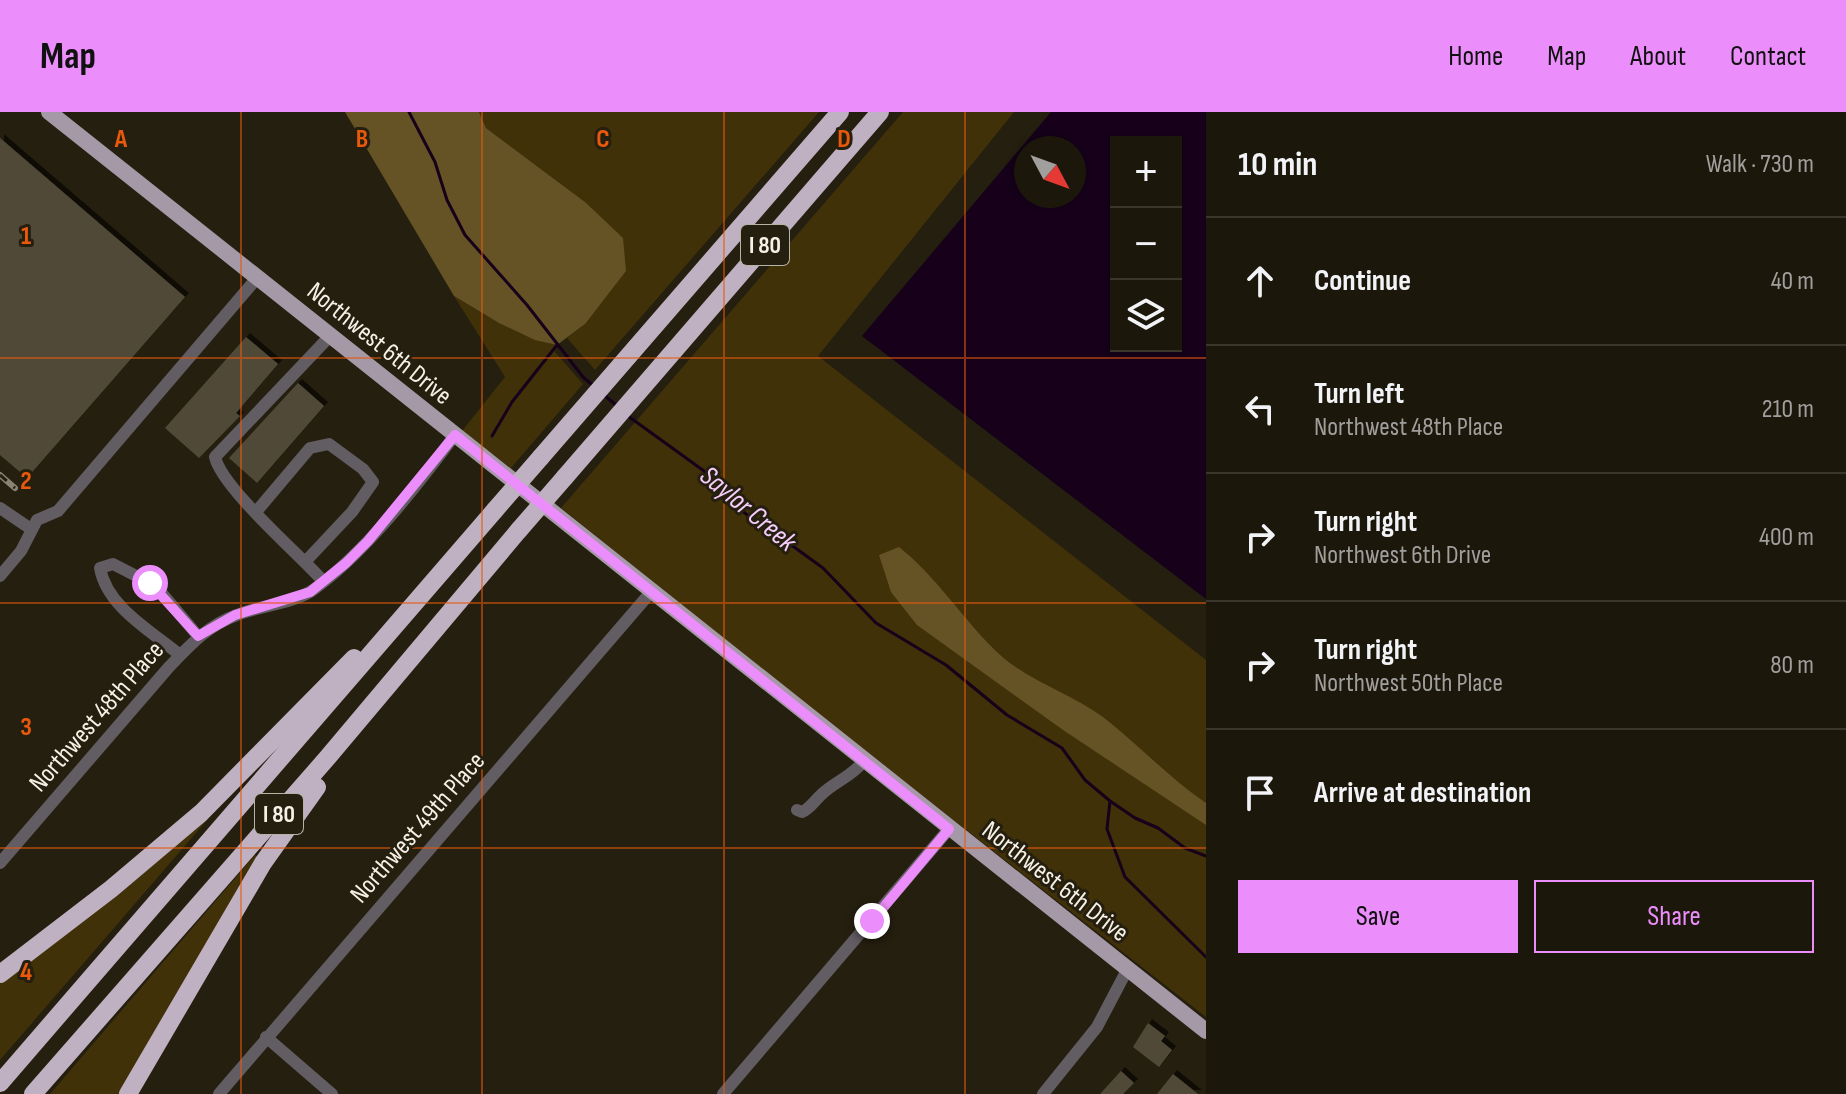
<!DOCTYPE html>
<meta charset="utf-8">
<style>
body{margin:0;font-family:"Sofia Sans Condensed",sans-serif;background:#292419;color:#f1f3f6}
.controls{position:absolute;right:24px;top:24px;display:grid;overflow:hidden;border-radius:0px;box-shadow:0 2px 6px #0004}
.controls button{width:72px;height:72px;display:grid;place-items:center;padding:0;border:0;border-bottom:2px solid #3a362c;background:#1c170b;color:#f1f3f6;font:40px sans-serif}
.compass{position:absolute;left:1014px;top:24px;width:72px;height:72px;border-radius:50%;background:#1c170b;box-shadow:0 2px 6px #0004;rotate:131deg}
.stop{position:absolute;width:24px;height:24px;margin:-18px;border:6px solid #eb8dfb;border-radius:50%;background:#fff}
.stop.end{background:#eb8dfb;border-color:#fff;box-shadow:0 2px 8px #0008}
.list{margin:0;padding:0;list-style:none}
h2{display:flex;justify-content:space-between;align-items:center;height:104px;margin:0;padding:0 32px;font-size:34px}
h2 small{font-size:26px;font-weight:400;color:#a09f9d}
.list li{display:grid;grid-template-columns:52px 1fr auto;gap:24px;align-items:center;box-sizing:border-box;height:128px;padding:0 32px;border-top:2px solid #3a362c}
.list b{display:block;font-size:30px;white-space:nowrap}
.list p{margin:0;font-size:26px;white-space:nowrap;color:#a09f9d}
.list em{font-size:26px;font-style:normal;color:#a09f9d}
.actions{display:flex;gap:16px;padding:24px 32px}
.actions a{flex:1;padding:18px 0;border:2px solid #eb8dfb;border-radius:0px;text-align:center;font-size:28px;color:#eb8dfb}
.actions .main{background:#eb8dfb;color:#111}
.icon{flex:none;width:44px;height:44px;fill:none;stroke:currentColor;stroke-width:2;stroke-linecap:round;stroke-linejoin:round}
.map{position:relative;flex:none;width:1206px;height:982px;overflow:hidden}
header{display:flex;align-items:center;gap:48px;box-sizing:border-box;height:112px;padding:0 40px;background:#eb8dfb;color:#111}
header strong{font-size:38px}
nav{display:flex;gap:44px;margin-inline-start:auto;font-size:28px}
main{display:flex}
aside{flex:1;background:#1c170b}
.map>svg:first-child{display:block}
</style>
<header>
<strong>Map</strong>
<nav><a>Home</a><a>Map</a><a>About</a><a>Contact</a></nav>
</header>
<main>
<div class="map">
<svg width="1206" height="982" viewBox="0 0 1206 982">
<defs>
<filter id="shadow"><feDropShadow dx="4" dy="-4" stdDeviation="0" flood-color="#0009"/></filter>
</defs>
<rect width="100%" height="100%" fill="#251f0f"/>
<!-- green -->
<g fill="#403109">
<path d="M479,0H819L595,258L567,226L585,212V90L486,16Z"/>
<path d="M903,0H1014L818,244L1206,548V905L837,617L561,396Z"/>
<path d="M454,184C487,204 519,225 557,233L555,240L583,272L511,356L462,319L505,265Z"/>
<path d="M227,685L0,948V871L95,799Z"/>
<path d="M255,743L260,747L121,982H50Z"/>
</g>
<!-- forest -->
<g fill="#655326">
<path d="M345,0H479L486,16L585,90L623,126L626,159L585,212L557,233L535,228L499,211L454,184Z"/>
<path d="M899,435C938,466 963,508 999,542C1030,570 1070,581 1103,605C1138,632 1169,666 1206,691V713L1063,618L917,513L891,480L879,443Z"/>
</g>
<!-- water -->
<path fill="#16001a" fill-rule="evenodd" d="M1051,0H1206V487L862,224ZM1116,30H1176V234H1116ZM1026,36H1074V84H1026Z"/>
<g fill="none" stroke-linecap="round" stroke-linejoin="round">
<!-- stream -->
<g stroke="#16001a" stroke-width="3">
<path d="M409,0L435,50L447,88L465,123L527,193L583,265L595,275"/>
<path d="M604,283L616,293"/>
<path d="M628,304L733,380L741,398L778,427L794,435L823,456L876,511L946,553L1007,603L1062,636L1085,668L1110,689L1135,706L1158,716L1185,736L1206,744"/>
<path d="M492,324L512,290L557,233"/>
<path d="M1110,689L1107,717L1125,765L1206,845"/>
</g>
</g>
<!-- building -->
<g fill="#514a38" filter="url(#shadow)">
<path d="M0,26L185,185L27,366L0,343Z"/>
<path d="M246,225L278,252L236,301L240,304L199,346L165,316Z"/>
<path d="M298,271L324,294L257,371L229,346Z"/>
<path d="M1148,911L1165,924L1161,929L1172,938L1159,955L1133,935Z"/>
<path d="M1121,959L1134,971L1123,982H1100Z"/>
<path d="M1173,962L1198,982H1157Z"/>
</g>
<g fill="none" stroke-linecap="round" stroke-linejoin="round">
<!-- minor -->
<g stroke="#625c63" stroke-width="12">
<path d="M0,396L31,417"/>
<path d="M256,400L310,336L329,332L363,357L373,370L352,400L305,450"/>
<path d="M0,464L21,439L37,408L58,399L257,166"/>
<path d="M323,469C298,441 222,376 215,345L330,224"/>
<path d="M180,543C151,519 107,495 100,456L113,452L150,471L160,479L198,524"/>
<path d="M797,698L802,700C811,696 814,689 822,682C836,669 851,665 864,649"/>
<path d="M0,751L169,555C189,534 208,513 237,503C259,494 294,491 313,478C365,441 416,375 455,323"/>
<path d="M266,925L332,982"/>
<path d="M219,982L651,480"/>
<path d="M723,982L949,717"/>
<path d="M1043,982L1097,915L1127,858"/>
</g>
<!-- major -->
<path stroke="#a598a7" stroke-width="16" d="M49,0L1206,919"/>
<!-- highway -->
<g stroke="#bfb0c2" stroke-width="18">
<path d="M541,345L840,0"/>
<path d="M565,365L880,0"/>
<path d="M0,862L111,777L201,701L354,546"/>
<path d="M0,971L495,398"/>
<path d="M33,982L328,645L519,418"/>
<path d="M128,982L263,751L317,675"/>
</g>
<!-- rail casing -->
<g stroke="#898376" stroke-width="6">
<path id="rail" d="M0,363L15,376"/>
</g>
<!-- rail -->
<use href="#rail" stroke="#251f0f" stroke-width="3" stroke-dasharray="9" stroke-linecap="butt"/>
<!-- highway-bridge -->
<g stroke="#bfb0c2" stroke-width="18">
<path d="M495,398L541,345"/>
<path d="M519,418L565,365"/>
</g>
</g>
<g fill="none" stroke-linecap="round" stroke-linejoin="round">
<!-- route -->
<path stroke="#eb8dfb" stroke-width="10" d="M150,471L198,524L235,503L310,480L346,451L368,429L455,323L949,717L872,809"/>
</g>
<!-- grid -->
<path fill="none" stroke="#e8590c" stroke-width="2" stroke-opacity="0.55" d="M241,0V982M482,0V982M724,0V982M965,0V982M0,246H1206M0,491H1206M0,736H1206"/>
<g text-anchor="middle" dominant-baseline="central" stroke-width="6" stroke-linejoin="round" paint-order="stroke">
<!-- shield labels -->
<g fill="#251f0f" stroke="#b7b2a6" stroke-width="2">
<rect x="741" y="113" width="48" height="40" rx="6"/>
<rect x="255" y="682" width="48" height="40" rx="6"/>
</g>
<g font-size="24" font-weight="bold" fill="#f6f1e7">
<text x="765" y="133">I 80</text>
<text x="279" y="702">I 80</text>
</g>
<!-- street labels -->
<g font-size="26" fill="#f6f1e7" stroke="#251f0f">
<text transform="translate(379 232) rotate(39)">Northwest 6th Drive</text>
<text transform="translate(97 605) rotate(-49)">Northwest 48th Place</text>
<text transform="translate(418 716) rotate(-49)">Northwest 49th Place</text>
<text transform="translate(1055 770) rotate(38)">Northwest 6th Drive</text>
</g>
<!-- water labels -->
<g font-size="28" font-style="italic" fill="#f6cdfc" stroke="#251f0f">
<text transform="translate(748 397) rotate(40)">Saylor Creek</text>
</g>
</g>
<g font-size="26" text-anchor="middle" font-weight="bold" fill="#e8590c" stroke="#251f0f" stroke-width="6" stroke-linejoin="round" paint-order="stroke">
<text x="121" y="35">A</text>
<text x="362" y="35">B</text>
<text x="603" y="35">C</text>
<text x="844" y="35">D</text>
<text x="26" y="132">1</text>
<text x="26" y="377">2</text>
<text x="26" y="623">3</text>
<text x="26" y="868">4</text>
</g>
</svg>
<div class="controls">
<button>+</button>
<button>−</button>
<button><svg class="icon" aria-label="layers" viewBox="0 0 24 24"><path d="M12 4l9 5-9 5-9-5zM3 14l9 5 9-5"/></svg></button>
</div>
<svg class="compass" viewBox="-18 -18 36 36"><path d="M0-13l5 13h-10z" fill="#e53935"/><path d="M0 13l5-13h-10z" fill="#a09f9d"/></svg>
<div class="stop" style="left:150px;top:471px"></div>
<div class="stop end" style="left:872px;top:809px"></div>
</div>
<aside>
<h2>10 min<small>Walk · 730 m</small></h2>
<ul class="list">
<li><svg class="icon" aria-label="ahead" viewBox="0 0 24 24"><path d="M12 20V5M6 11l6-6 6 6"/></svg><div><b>Continue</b></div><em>40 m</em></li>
<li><svg class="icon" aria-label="left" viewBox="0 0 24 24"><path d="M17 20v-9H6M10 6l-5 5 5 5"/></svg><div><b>Turn left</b><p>Northwest 48th Place</p></div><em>210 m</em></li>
<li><svg class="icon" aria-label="right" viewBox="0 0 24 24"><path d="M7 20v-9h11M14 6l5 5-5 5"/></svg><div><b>Turn right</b><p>Northwest 6th Drive</p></div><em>400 m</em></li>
<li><svg class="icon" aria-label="right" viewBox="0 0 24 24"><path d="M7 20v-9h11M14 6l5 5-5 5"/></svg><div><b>Turn right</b><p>Northwest 50th Place</p></div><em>80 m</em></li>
<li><svg class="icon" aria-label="arrive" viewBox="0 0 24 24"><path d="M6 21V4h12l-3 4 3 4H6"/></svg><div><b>Arrive at destination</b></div></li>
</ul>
<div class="actions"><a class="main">Save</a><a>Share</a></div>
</aside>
</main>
